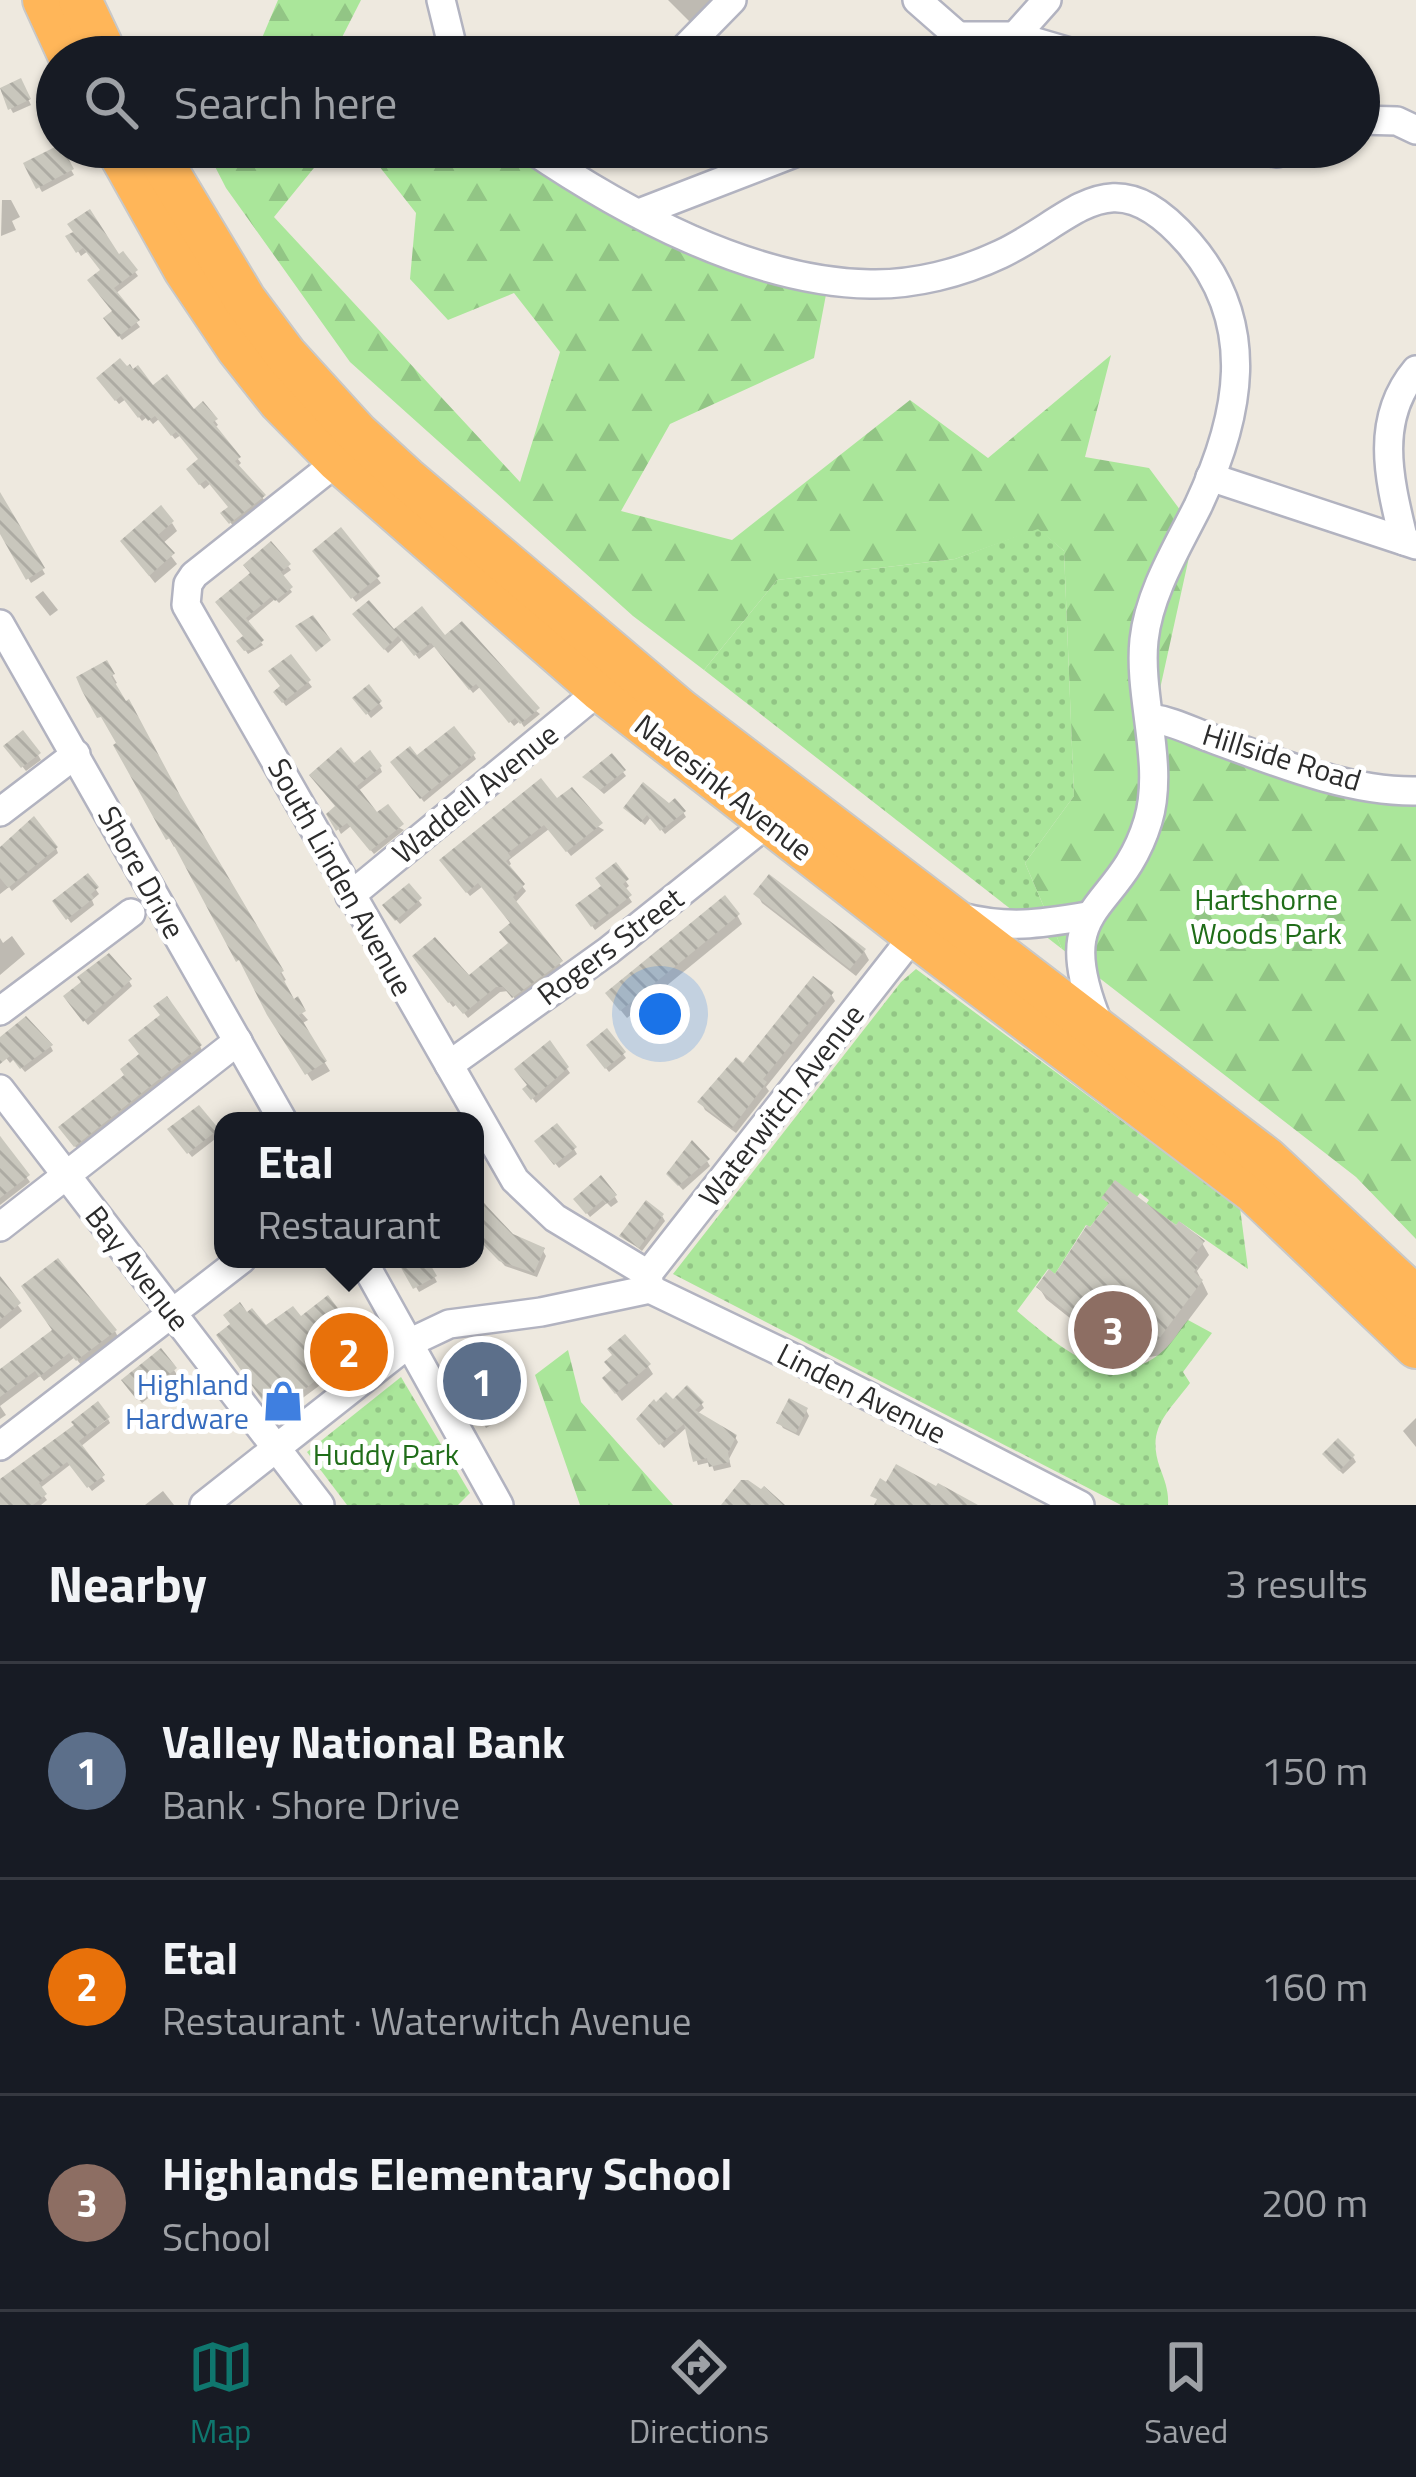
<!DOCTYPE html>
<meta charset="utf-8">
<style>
body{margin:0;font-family:"Titillium Web",sans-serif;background:#20242c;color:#f1f3f6}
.you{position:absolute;left:660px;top:1014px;width:42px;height:42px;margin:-30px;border:9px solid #fff;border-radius:50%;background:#1a73e8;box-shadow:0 0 0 18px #1a73e833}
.badge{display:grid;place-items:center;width:78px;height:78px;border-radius:50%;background:#0f766e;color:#fff;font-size:39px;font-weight:700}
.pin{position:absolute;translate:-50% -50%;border:6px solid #fff;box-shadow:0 3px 12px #0006}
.popup{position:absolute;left:214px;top:1112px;width:270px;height:156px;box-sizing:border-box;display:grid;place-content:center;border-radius:24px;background:#171b24;filter:drop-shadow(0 3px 9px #0005);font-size:39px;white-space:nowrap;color:#9ea1a6}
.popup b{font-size:45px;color:#f1f3f6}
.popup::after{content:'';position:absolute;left:50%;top:100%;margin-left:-24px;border:24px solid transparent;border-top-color:#171b24}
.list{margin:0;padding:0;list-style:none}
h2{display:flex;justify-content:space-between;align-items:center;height:156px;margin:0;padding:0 48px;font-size:51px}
h2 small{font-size:39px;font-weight:400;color:#9ea1a6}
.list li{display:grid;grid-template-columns:78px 1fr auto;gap:36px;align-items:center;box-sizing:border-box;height:216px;padding:0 48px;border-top:3px solid #363941}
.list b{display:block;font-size:45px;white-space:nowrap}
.list p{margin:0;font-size:39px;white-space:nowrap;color:#9ea1a6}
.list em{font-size:39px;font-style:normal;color:#9ea1a6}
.icon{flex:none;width:66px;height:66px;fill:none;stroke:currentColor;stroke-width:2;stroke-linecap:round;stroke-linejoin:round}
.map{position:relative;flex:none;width:1416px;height:1505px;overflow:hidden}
.search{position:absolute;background:#171b24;box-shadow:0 3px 9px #0004;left:36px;right:36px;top:36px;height:132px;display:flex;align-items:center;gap:30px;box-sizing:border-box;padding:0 42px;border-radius:66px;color:#9ea1a6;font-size:45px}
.sheet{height:804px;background:#171b24}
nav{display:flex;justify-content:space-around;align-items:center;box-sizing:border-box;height:168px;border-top:3px solid #363941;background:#171b24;font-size:33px;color:#9ea1a6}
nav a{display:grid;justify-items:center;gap:6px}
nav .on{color:#0f766e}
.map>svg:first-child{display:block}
</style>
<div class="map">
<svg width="1416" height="1505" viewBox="0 0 1416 1505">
<defs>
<pattern id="grass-dots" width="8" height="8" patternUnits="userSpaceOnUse" patternTransform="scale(3)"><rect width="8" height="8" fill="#aae69a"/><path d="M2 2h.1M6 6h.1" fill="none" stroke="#92c585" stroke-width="1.8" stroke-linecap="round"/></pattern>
<pattern id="forest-firs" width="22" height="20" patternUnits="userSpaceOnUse" patternTransform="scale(3)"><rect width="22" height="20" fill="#aae69a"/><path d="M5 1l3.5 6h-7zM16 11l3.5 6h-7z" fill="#92c585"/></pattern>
<pattern id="building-back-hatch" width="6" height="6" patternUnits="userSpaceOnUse" patternTransform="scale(3)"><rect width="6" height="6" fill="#c9c7bd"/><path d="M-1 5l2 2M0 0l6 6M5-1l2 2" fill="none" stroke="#adaba3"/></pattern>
</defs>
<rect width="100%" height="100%" fill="#eee9df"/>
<!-- grass -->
<g fill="url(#grass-dots)">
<path d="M1038,528L1064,551L1074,796L1025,863L1062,949L704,670L777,580L955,559Z"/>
<path d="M916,969L1240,1208L1248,1269L1180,1222L1176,1225L1146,1204L1149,1200L1140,1193L1137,1197H1102L1109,1203L1090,1227L1086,1225L1055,1274L1048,1269L1017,1311C1059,1346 1113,1397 1164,1350C1174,1341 1180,1329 1188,1320L1212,1333L1183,1372L1190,1383C1167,1414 1146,1428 1160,1468C1165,1481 1169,1492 1168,1505H1121L673,1274L901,982Z"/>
<path d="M401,1377L470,1493L458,1505H347L307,1452Z"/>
</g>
<!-- forest -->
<g fill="url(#forest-firs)">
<path d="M278,0H361L332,57H254Z"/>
<path d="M205,147H331L274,217L520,482L560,352L514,293L448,320L410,279L416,213L364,147H524L828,284L814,358L670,424L621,511L732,540L910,400L988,458L1111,355L1085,457L1149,468L1195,530L1156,707L1346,788H1416V1239L1356,1177L1062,949L1025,863L1074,796L1064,551L1038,529L955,559L777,580L704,670L633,616L350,362L226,188Z"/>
<path d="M568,1350L581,1402L673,1505H580L535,1375Z"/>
</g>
<!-- shadow -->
<g fill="#0003">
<path d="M668,0H719L694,26Z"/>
<path d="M20,82L31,105L13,113L1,90Z"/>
<path d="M59,148L74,175L42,192L27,165Z"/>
<path d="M2,200H11L20,217L12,221L16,230L1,236Z"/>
<path d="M69,237L119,259L123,255L138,276L115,294L140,327L122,340L110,324L116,312L103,271L88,251L81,256Z"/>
<path d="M103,384L153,389L215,421L218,425L214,428L241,463L237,467L266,502L234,527L224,514L232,508L211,483L204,489L192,475L201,460L181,435L175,439L159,419L153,424L147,417L142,421L126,399L119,404Z"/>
<path d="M0,498L45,574L31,583L0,530Z"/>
<path d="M172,523L177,531L162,544L177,564L155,583L129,550Z"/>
<path d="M340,531L381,583L356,602L319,556Z"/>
<path d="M288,566L291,570L281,577L292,592L279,603L275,599L246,623L263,645L248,654L240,642L246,637L221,607Z"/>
<path d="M43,591L58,610L50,616L35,597Z"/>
<path d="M359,620L393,634L444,639L540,714L524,727L520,721L514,726L480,687L473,693L435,646L419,659L403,639L388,653Z"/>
<path d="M290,658L312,687L286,706L276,693L283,687Z"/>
<path d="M106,664L117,683L113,685L286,980L282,982L293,1003L308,1020L301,1024L330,1071L312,1081L275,1024L177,845L174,847L117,746Z"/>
<path d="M368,688L383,708L371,718L359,703Z"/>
<path d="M10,751L38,755L41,760L26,771Z"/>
<path d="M473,754L476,759L424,802L397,767L416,759Z"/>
<path d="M354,767H380L382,772L357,792L376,816L404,830L374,854L351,826L341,834L330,814L339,807Z"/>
<path d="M623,772L626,776L604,794L586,778Z"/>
<path d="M557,802L604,830L571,856L549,829L509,860L511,864L507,867L526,891L514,904L563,968L517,1001L508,991L500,992L468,1018L457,1004L453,1007L419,962L468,979L511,945L514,924L483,886L470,896L445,865Z"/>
<path d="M626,808L683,812L686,817L665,834L651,817L645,825Z"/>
<path d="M56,848L58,853L12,891L9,887L0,894V851Z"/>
<path d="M615,866L629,886L624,890L632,902L595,930L578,906L604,887Z"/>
<path d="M87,877L99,894L92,900L94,905L71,923L56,902Z"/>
<path d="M408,887L422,905L400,924L388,911Z"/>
<path d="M757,894L864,951L869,960L856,976L762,903Z"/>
<path d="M737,915L742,924L627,1018L614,1002Z"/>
<path d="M12,936L25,954L0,975V938L3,943Z"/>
<path d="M129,981L132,986L88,1025L69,1002Z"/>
<path d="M831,994L835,1001L766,1087L769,1091L736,1133L705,1110L701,1102Z"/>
<path d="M0,1041L51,1047L53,1051L25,1072L14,1059L10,1063L0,1050Z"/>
<path d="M549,1044L570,1073L536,1103L526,1089Z"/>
<path d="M200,1046L203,1053L79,1151L65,1134Z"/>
<path d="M592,1050L623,1054L626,1058L609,1072Z"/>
<path d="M216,1131L219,1136L192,1157L174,1135Z"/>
<path d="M0,1141L30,1182L0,1205Z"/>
<path d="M541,1146L574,1149L577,1154L559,1168Z"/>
<path d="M707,1161L710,1166L683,1190L673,1179Z"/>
<path d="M476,1193L512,1237L543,1251L546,1256L537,1277L505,1266L475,1233Z"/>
<path d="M615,1197L618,1202L611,1207L607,1203L590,1217L580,1204Z"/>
<path d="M1105,1198L1202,1243L1209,1255L1197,1271L1208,1294L1162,1355L1124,1361L1046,1299L1039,1287L1056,1278L1110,1207Z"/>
<path d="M662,1216L665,1221L642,1251L623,1236Z"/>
<path d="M400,1259H425L437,1282L419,1292Z"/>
<path d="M0,1281L22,1311L0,1329Z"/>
<path d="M301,1320L344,1321L348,1328L341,1333L358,1357L277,1417L224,1343L233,1326L266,1330Z"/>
<path d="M115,1331L118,1337L81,1365L75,1357L44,1381L40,1376L0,1406L6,1415L0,1419V1372Z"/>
<path d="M615,1357L648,1366L653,1374L622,1401L611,1387Z"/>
<path d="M174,1370L177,1375L142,1403L128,1386Z"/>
<path d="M453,1371L494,1378L502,1374L515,1398L507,1402L513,1412L486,1428Z"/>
<path d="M672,1403H701L704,1408L697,1414L735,1437L738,1442L729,1459L731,1467L714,1471L711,1462L698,1465L687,1427L664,1448L643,1425Z"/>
<path d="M806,1410L809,1416L799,1436L783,1428L780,1423Z"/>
<path d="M1416,1418V1447L1403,1431Z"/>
<path d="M108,1419L110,1423L80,1447L105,1481L92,1491L71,1464L39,1489L47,1500L41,1505H0V1496Z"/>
<path d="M1353,1457L1356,1462L1343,1474L1328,1460Z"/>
<path d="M163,1491L174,1505H145Z"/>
</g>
<!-- building -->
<g fill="url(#building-back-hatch)">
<path d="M21,78L31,99L8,110L0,88Z"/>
<path d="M57,146L62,147L74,169L36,189L23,163Z"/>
<path d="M90,209L119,254L123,251L138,270L114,288L140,320L118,337L103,318L112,311L87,280L100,270L83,248L76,253L65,236L73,232L67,224Z"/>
<path d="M120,358L127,366L130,364L133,369L138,365L153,385L167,374L194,409L203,401L218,419L213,422L241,457L235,461L266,495L229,524L220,513L228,507L206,480L199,485L186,469L198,459L176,432L171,436L155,416L148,421L142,414L138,418L121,396L115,401L96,378Z"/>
<path d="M0,492L45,568L26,580L0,534Z"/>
<path d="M161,505L174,521L158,535L175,553L149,576L120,541Z"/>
<path d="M341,527L380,576L351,599L312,551Z"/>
<path d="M271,541L291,564L281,572L293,587L275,601L271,597L246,618L264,640L254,649L244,651L236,641L243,636L215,602L250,573L243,565Z"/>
<path d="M369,600L394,629L422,606L445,635L462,621L540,708L520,724L515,718L509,723L476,684L469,690L431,643L414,656L398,636L384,650L352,614Z"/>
<path d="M313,615L331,640L316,652L295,626Z"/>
<path d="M291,654L311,680L282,703L273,692L280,686L268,671Z"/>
<path d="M107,660L115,674L111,676L126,701L129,699L181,797L284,971L280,973L294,999L298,996L306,1011L299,1015L327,1061L305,1075L267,1015L239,960L236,962L170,838L166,840L113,745L116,743L101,717L97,718L82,691L76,677Z"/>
<path d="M369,684L382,701L366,715L352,698Z"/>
<path d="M454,726L476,753L420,799L390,762L410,746L417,755Z"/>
<path d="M23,730L41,753L21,768L3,746Z"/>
<path d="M341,747L354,763L370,750L382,766L357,786L377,812L388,804L404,824L370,851L347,823L336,831L326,814L335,806L309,775Z"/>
<path d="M612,753L626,770L600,790L582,777Z"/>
<path d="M541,778L557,798L572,787L603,823L566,852L544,825L508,853L511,857L506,861L525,884L513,897L563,961L512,998L503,987H496L463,1014L452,1001L448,1003L412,956L435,937L469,975L508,943L499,932L510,923L478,883L466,893L439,860Z"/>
<path d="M643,782L669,803L675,798L686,811L660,831L647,815L641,822L623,808Z"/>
<path d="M34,816L58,847L8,888L0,878V847Z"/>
<path d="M616,862L629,879L623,884L632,895L591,927L575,905L601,886L595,878Z"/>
<path d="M88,873L99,887L91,894L94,898L66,920L52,901Z"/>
<path d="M769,874L866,949L850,969L753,894Z"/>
<path d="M409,883L422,898L395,921L382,905Z"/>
<path d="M725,895L740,914L620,1011L605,993Z"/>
<path d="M109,953L132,979L83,1022L63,996L81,982L77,977Z"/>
<path d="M813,976L834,992L763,1079L767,1082L732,1128L697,1102L736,1057L743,1063Z"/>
<path d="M167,996L202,1045L74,1147L58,1127L124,1075L120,1069L139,1054L128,1040L160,1015L153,1006Z"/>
<path d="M26,1016L53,1045L20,1069L10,1056L0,1064V1037Z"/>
<path d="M607,1028L626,1052L605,1069L586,1045Z"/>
<path d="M550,1040L569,1067L531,1100L522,1089L527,1085L514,1069Z"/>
<path d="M199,1105L219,1129L187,1154L167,1129Z"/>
<path d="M557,1123L577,1147L554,1165L534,1141Z"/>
<path d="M0,1136L30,1175L0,1198Z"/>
<path d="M692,1140L710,1159L678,1186L666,1174Z"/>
<path d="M601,1175L617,1195L606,1204L603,1200L586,1214L573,1199Z"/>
<path d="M1115,1180L1176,1225L1179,1221L1205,1241L1190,1260L1198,1266L1194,1272L1203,1280L1155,1344L1115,1350L1036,1287L1049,1269L1055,1274L1087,1225L1090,1227L1109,1203L1101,1198Z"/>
<path d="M475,1194L513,1234L545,1248L534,1273L499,1261L475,1236Z"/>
<path d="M646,1200L664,1214L639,1248L619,1236Z"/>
<path d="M58,1258L117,1330L76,1361L69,1353L39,1377L35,1371L0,1397V1369L52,1330L21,1286Z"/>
<path d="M396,1259H427L437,1276L413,1289Z"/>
<path d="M0,1276L21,1303L0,1320Z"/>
<path d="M328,1295L346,1319L339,1325L357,1348L277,1411H270L216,1335L230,1324L223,1315L240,1302L247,1312L252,1308L266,1325L293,1306L301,1316Z"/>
<path d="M625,1334L651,1364L615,1394L602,1378L611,1370L604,1362L612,1355L607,1349Z"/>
<path d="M161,1348L177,1368L137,1400L121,1380Z"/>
<path d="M481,1351L496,1374L503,1370L513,1388L505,1392L511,1402L478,1421L448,1370Z"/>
<path d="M687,1385L704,1402L695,1410L737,1435L728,1453L730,1462L709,1467L707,1458L693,1462L684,1424L659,1445L636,1419L654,1399L656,1402L666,1392L673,1399Z"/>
<path d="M789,1398L808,1408L796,1433L776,1423Z"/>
<path d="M98,1401L110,1417L79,1441L105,1475L87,1488L67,1462L39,1483L47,1494L33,1505H0V1479L74,1425L71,1422Z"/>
<path d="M1338,1438L1355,1455L1339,1471L1322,1454Z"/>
<path d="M896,1464L936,1486L938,1483L978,1505H874L877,1499L870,1496L880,1478L886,1482Z"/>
<path d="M741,1480H748L761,1489L764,1486L785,1505H721Z"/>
</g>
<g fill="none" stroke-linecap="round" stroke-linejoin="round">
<!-- minor casing -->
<g stroke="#b2b3c0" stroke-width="32">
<g id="minor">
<path d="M441,0L455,57"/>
<path d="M917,0L958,36"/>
<path d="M958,36H1015L1087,57"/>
<path d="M1015,36L1047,0"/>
<path d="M669,57L684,49L732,0"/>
<path d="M935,57L958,36"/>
<path d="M1359,120L1397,121L1416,130"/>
<path d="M528,147C623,212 752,282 870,284C914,285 961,273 1001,254C1075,219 1111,153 1189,243C1259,324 1240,417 1198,506C1177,548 1149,593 1144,640C1138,698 1165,764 1148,821C1119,917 1047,899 1099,1025"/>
<path d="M1241,147L1277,153L1295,147"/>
<path d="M639,213L810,147"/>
<path d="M338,461L194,575L188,584L186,605L515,1180L555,1218L648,1274L650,1289"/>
<path d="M1210,477L1416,545"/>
<path d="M1404,541C1390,482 1373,421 1416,370"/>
<path d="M0,624L283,1121"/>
<path d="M1150,718C1173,721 1191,731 1213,739C1276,762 1348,792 1416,791"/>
<path d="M0,812L76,754"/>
<path d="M350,896L600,690"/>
<path d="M961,917C1009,929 1039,924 1087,916"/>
<path d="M0,1011L131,913"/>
<path d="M449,1065L608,951L769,822"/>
<path d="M0,1089L320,1505"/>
<path d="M0,1227L238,1041"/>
<path d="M362,1259L499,1505"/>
<path d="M648,1274L914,935"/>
<path d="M650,1289L800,1361L1080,1505"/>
<path d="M0,1446L242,1259"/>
<path d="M204,1505L411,1342L449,1324L541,1312L650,1289"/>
</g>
</g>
<!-- highway casing -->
<g stroke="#c8c8c8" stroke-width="46">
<g id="highway">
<path d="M44,0L70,57"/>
<path d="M80,0L107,57"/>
<path d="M116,147L185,270L238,349L280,402L338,461L600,690L914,935L1254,1192L1416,1347"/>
<path d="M153,147L245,300L286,355L357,433L406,478L680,710L1267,1159L1416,1298"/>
</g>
</g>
<!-- minor -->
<use href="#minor" stroke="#fff" stroke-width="27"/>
<!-- highway -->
<use href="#highway" stroke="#ffb659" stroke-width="42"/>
</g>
<!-- icons -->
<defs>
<g id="shop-bare" transform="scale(3.24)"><path d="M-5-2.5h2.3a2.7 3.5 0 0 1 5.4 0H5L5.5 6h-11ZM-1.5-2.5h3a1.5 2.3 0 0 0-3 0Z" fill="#3f7fe0" stroke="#fff" stroke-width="2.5" paint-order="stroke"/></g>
</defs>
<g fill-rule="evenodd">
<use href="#shop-bare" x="283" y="1401"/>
</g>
<g text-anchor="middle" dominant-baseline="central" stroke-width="10" stroke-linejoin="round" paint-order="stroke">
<!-- street labels -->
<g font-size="30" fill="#2c2c2c" stroke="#fff">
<text transform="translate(1282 757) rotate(17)">Hillside Road</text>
<text transform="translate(724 787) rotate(38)">Navesink Avenue</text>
<text transform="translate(475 793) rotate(-39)">Waddell Avenue</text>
<text transform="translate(142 872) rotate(61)">Shore Drive</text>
<text transform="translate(341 877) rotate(61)">South Linden Avenue</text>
<text transform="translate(610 946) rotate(-37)">Rogers Street</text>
<text transform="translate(781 1105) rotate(-52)">Waterwitch Avenue</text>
<text transform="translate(138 1268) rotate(52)">Bay Avenue</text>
<text transform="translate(862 1393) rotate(27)">Linden Avenue</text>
</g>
<!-- park labels -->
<g font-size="30" fill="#206d19" stroke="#fff">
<text x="1266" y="899">Hartshorne<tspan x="1266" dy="34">Woods Park</tspan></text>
<text x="386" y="1454">Huddy Park</text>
</g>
<!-- shop labels -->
<g font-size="30" fill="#366cbe" stroke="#fff" text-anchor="end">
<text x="249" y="1384">Highland<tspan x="249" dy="34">Hardware</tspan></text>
</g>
</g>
</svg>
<div class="you"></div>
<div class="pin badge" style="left:482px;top:1381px;background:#5c6f8a">1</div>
<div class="pin badge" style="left:349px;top:1352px;background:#e8710a">2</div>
<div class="popup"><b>Etal</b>Restaurant</div>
<div class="pin badge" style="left:1113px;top:1330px;background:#8d6e63">3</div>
<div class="search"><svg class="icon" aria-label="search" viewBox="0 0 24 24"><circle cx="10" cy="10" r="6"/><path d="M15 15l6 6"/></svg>Search here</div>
</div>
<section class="sheet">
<h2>Nearby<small>3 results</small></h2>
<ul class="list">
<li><span class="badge" style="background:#5c6f8a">1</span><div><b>Valley National Bank</b><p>Bank · Shore Drive</p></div><em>150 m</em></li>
<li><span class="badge" style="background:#e8710a">2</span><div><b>Etal</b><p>Restaurant · Waterwitch Avenue</p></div><em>160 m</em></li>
<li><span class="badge" style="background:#8d6e63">3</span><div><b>Highlands Elementary School</b><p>School</p></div><em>200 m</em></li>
</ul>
</section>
<nav>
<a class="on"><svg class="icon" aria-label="map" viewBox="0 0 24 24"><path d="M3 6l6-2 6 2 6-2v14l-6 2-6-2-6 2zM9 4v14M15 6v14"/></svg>Map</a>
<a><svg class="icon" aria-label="directions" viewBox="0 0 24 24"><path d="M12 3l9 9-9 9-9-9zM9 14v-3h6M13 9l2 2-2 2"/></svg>Directions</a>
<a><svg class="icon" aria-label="saved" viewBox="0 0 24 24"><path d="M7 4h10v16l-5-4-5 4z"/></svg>Saved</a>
</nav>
